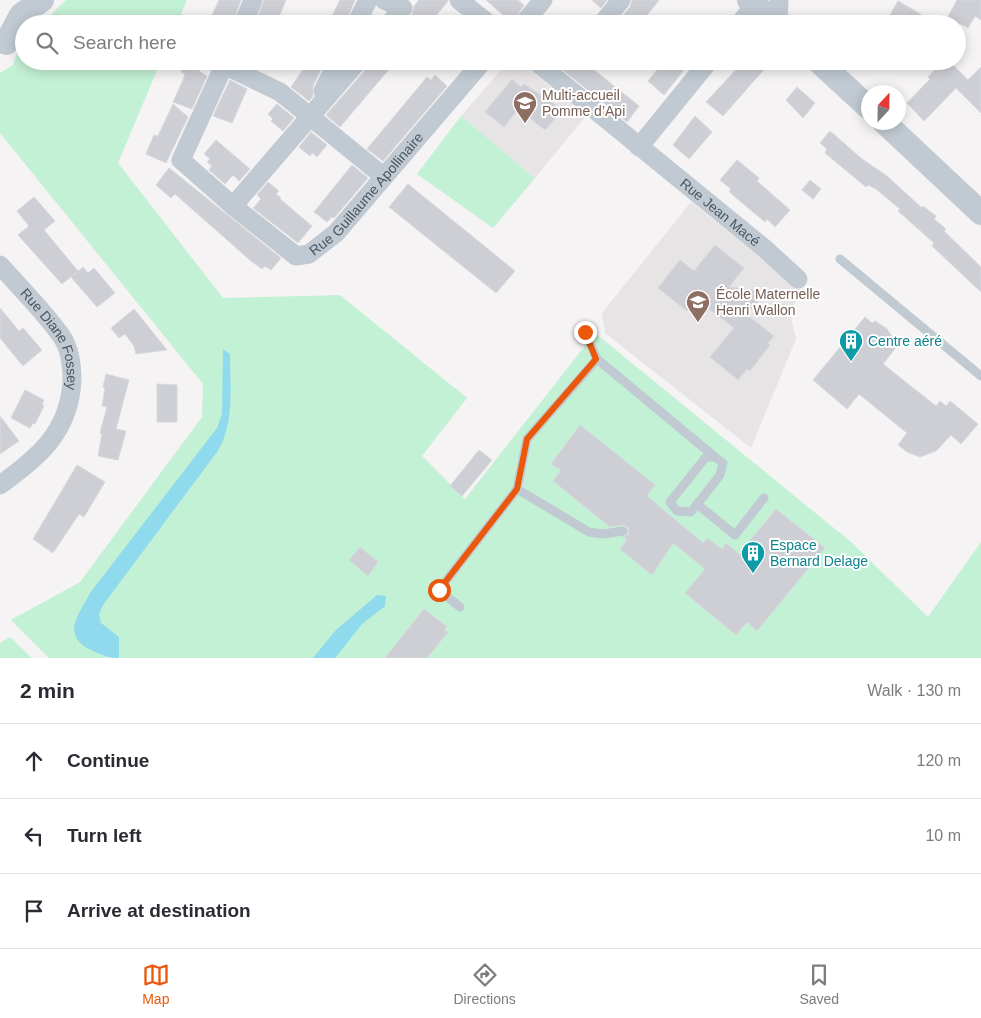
<!DOCTYPE html>
<meta charset="utf-8">
<style>
body{margin:0;font-family:Helvetica,sans-serif;background:#f7f7f7;color:#2b2b33}
.compass{position:absolute;left:861px;top:85px;width:45px;height:45px;border-radius:50%;background:#fff;box-shadow:0 2px 12px #0003;rotate:22deg}
.stop{position:absolute;width:15px;height:15px;margin:-11px;border:4px solid #ea580c;border-radius:50%;background:#fff}
.stop.end{background:#ea580c;border-color:#fff;box-shadow:0 1px 5px #0008}
.list{margin:0;padding:0;list-style:none}
h2{display:flex;justify-content:space-between;align-items:center;height:65px;margin:0;padding:0 20px;font-size:21px}
h2 small{font-size:16px;font-weight:400;color:#7c7c81}
.list li{display:grid;grid-template-columns:32px 1fr auto;gap:15px;align-items:center;box-sizing:border-box;height:75px;padding:0 20px;border-top:1px solid #e1e1e2}
.list b{display:block;font-size:19px;white-space:nowrap}
.list em{font-size:16px;font-style:normal;color:#7c7c81}
.icon{flex:none;width:28px;height:28px;fill:none;stroke:currentColor;stroke-width:2;stroke-linecap:round;stroke-linejoin:round}
.map{position:relative;flex:none;width:981px;height:658px;overflow:hidden}
.search{position:absolute;background:#fff;box-shadow:0 2px 12px #0003;left:15px;right:15px;top:15px;height:55px;display:flex;align-items:center;gap:12px;box-sizing:border-box;padding:0 18px;border-radius:28px;color:#7c7c81;font-size:19px}
.sheet{height:290px;background:#fff}
nav{display:flex;justify-content:space-around;align-items:center;box-sizing:border-box;height:70px;border-top:1px solid #e1e1e2;background:#fff;font-size:14px;color:#7c7c81}
nav a{display:grid;justify-items:center;gap:2px}
nav .on{color:#ea580c}
.map>svg:first-child{display:block}
</style>
<div class="map">
<svg width="981" height="658" viewBox="0 0 981 658">
<rect width="100%" height="100%" fill="#f5f3f3"/>
<!-- education -->
<g fill="#e6e4e5">
<path d="M509,61H519L586,116L535,178L461,116Z"/>
<path d="M691,202L806,293L789,309L796,339L751,448L605,333L602,313Z"/>
</g>
<!-- green -->
<g fill="#c3f1d5">
<path d="M66,0H187L177,24H41Z"/>
<path d="M23,35L24,61H161L118,163L223,298L340,295L467,398L422,456L465,499L595,333L851,542L928,617L981,542V658H49L11,620L80,582L202,417L203,384L0,133V73L13,65Z"/>
<path d="M461,116L535,178L493,228L417,174Z"/>
<path d="M10,637L32,658H0V643Z"/>
</g>
<!-- water -->
<g fill="#90daee">
<path d="M223,349L230,354C230,386 235,425 217,452L103,605L99,614L101,623L119,637V658C108,658 102,655 93,651C60,636 78,616 90,593L217,428L222,414Z"/>
<path d="M377,595L386,596L385,606L362,624L335,658H313L336,630Z"/>
</g>
<!-- building -->
<g fill="#cdcfd5" stroke="#d7d9de">
<path d="M219,0H241L232,24H208Z"/>
<path d="M264,0H286L276,24H255Z"/>
<path d="M340,0H355L345,24H328Z"/>
<path d="M419,0H448V1L429,24H404L412,15L414,6Z"/>
<path d="M486,0H518L524,5L512,23Z"/>
<path d="M592,0H607L601,8Z"/>
<path d="M632,0H659L640,24H620L618,22L630,7Z"/>
<path d="M957,0H981V20L975,16L968,28L961,24H944Z"/>
<path d="M898,1L917,12L936,24H893L896,19L890,15Z"/>
<path d="M186,61H204L199,71L207,76L192,109L173,102L183,80L185,74L181,72Z"/>
<path d="M242,61H259L256,68Z"/>
<path d="M309,61H325L313,86V96L309,101L291,87Z"/>
<path d="M369,61H396L340,127L326,115L367,68Z"/>
<path d="M569,61H583L639,106L627,122L563,70Z"/>
<path d="M664,61H691L664,95L648,81Z"/>
<path d="M744,61H761L767,66L723,116L706,102Z"/>
<path d="M943,61H949L968,80L981,67V113L956,88L924,121L907,103L930,79L928,77Z"/>
<path d="M435,75L447,86L383,161L367,149L427,77L431,80Z"/>
<path d="M512,79L521,87L524,84L556,105L551,111L557,116L545,130L518,109L504,127L485,112Z"/>
<path d="M230,80L247,89L232,123L213,116Z"/>
<path d="M797,87L815,103L803,118L786,100Z"/>
<path d="M173,104L188,117L166,163L146,154L154,135L158,136Z"/>
<path d="M277,104L294,118L283,131L271,121L273,119L268,114Z"/>
<path d="M695,116L712,132L689,159L673,145Z"/>
<path d="M830,131L862,159L887,176L922,208L923,206L936,216L934,219L946,229L944,231L981,267V292L932,246L934,243L898,211L900,209L876,189L868,185L866,187L825,153L827,149L820,143Z"/>
<path d="M311,132L327,145L317,157L312,153L310,156L299,147Z"/>
<path d="M216,140L250,169L239,181L233,175L225,184L209,170L212,166L207,162L210,159L204,154Z"/>
<path d="M737,160L759,178L757,181L790,210L775,227L767,219L765,222L734,196L729,191L731,189L720,180Z"/>
<path d="M352,165L368,178L334,218L332,217L327,222L314,212Z"/>
<path d="M169,168L281,258L271,270L265,266L262,269L251,261L175,194L171,198L156,185Z"/>
<path d="M810,180L821,189L813,199L802,190Z"/>
<path d="M268,182L279,191L276,194L281,198L280,199L312,226L298,243L253,208L261,199L257,195Z"/>
<path d="M408,184L515,271L496,293L389,207Z"/>
<path d="M34,197L55,221L44,230L78,271L62,284L18,235L29,226L17,211Z"/>
<path d="M715,245L744,268L729,287L765,292L747,315L774,336L768,343L770,345L750,371L747,369L738,380L710,357L734,328L696,299L687,311L658,288L680,260L694,271Z"/>
<path d="M83,267L88,273L94,268L115,293L97,307L71,277Z"/>
<path d="M0,308L19,331L23,328L42,350L23,366L0,338Z"/>
<path d="M134,309L167,350L136,354L134,346L125,334L119,338L111,328Z"/>
<path d="M865,317L872,323L875,321L887,329L898,345L883,364L936,406L940,401L946,406L950,401L978,424L961,444L951,435L936,451L920,457L907,452L898,445L907,433L859,394L847,409L813,380Z"/>
<path d="M106,374L129,380L116,429L126,431L118,460L98,456L102,434L100,433L107,407L102,406L105,388L103,387Z"/>
<path d="M157,384L177,385V422H157Z"/>
<path d="M25,390L44,400L42,404L44,406L35,424L33,423L30,428L11,418Z"/>
<path d="M0,416L19,441L0,454Z"/>
<path d="M580,425L655,485L647,496L703,543L707,538L722,549L726,543L739,554L776,509L825,548L757,631L747,622L736,635L685,593L705,569L673,543L652,575L620,549L627,540L623,537L629,534L628,527L623,525L610,527L553,481L561,470L551,464Z"/>
<path d="M479,450L492,460L462,496L450,486Z"/>
<path d="M77,465L105,482L84,517L79,514L53,553L33,539Z"/>
<path d="M360,547L378,562L368,576L349,560Z"/>
<path d="M424,609L447,627L444,630L448,632L427,658H385Z"/>
</g>
<g fill="none" stroke-linecap="round" stroke-linejoin="round">
<!-- service -->
<g stroke="#c1cad2" stroke-width="9">
<path d="M840,259L981,376"/>
<path d="M597,359L715,457L723,463L720,475L691,512L677,511L670,502L706,457H715"/>
<path d="M517,489L589,532L603,534L623,531"/>
<path d="M697,504L735,535L764,498"/>
<path d="M460,607L439,590L517,489L527,439L597,359L585,332"/>
</g>
<!-- minor -->
<g stroke="#c1cad2" stroke-width="19">
<path d="M384,0L403,8L389,24"/>
<path d="M459,0L489,24"/>
<path d="M243,24L253,0"/>
<path d="M356,24L368,0"/>
<path d="M523,24L543,0"/>
<path d="M602,24L621,0"/>
<path d="M739,24L755,5"/>
<path d="M778,24L779,0"/>
<path id="s1" d="M226,61L181,160L233,206L296,256L309,254L336,233L483,61"/>
<path id="s2" d="M535,61L764,248L798,279"/>
<path d="M224,65L280,92L383,176"/>
<path d="M323,91L338,61"/>
<path d="M639,147L709,61"/>
<path d="M233,206L358,61"/>
<path id="s3" d="M0,265C20,288 44,311 62,337C70,349 72,367 72,381C69,432 39,457 0,485"/>
</g>
<!-- tertiary -->
<g stroke="#c1cad2" stroke-width="24">
<path d="M749,0L777,24"/>
<path d="M6,43L21,15L42,0"/>
<path d="M818,61L868,107"/>
<path d="M884,122L981,213"/>
</g>
</g>
<g fill="none" stroke-linecap="round" stroke-linejoin="round">
<!-- route -->
<path stroke="#ea580c" stroke-width="6" d="M439,590L517,489L527,439L596,359L585,332"/>
</g>
<!-- icons -->
<defs>
<g id="school-pin" transform="scale(1.25)"><path d="M0 17L-7.5 6A9.5 9.5 0 1 1 7.5 6Z" fill="#8d6e63" stroke="#fff"/><path d="M0-5L7-2L0 1L-7-2ZM-4 1L0 2.5L4 1V4Q0 6-4 4Z" fill="#fff"/></g>
<g id="building-pin" transform="scale(1.25)"><path d="M0 17L-7.5 6A9.5 9.5 0 1 1 7.5 6Z" fill="#0f9aa8" stroke="#fff"/><path d="M-4-6H4V6H1V3H-1V6H-4ZM-2.5-4.3h1.7v1.8h-1.7ZM.8-4.3h1.7v1.8H.8ZM-2.5-1h1.7V.8h-1.7ZM.8-1h1.7V.8H.8Z" fill="#fff"/></g>
</defs>
<g fill-rule="evenodd">
<use href="#school-pin" x="525" y="103"/>
<use href="#school-pin" x="698" y="302"/>
<use href="#building-pin" x="851" y="341"/>
<use href="#building-pin" x="753" y="553"/>
</g>
<g text-anchor="middle" dominant-baseline="central" stroke-width="4" stroke-linejoin="round" paint-order="stroke">
<!-- education labels -->
<g font-size="14" fill="#785e54" stroke="#fff" text-anchor="start">
<text x="542" y="95">Multi-accueil<tspan x="542" dy="16">Pomme d’Api</tspan></text>
<text x="716" y="294">École Maternelle<tspan x="716" dy="16">Henri Wallon</tspan></text>
</g>
<!-- street labels -->
<g font-size="14" fill="#4a5661" stroke="#fff">
<text stroke="none"><textPath href="#s1" startOffset="355">Rue Guillaume Apollinaire</textPath></text>
<text stroke="none"><textPath href="#s2" startOffset="239">Rue Jean Macé</textPath></text>
<text stroke="none"><textPath href="#s3" startOffset="92">Rue Diane Fossey</textPath></text>
</g>
<!-- culture labels -->
<g font-size="14" fill="#0d838f" stroke="#fff" text-anchor="start">
<text x="868" y="341">Centre aéré</text>
<text x="770" y="545">Espace<tspan x="770" dy="16">Bernard Delage</tspan></text>
</g>
</g>
</svg>
<svg class="compass" viewBox="-18 -18 36 36"><path d="M0-13l5 13h-10z" fill="#e53935"/><path d="M0 13l5-13h-10z" fill="#7c7c81"/></svg>
<div class="stop" style="left:439px;top:590px"></div>
<div class="stop end" style="left:585px;top:332px"></div>
<div class="search"><svg class="icon" aria-label="search" viewBox="0 0 24 24"><circle cx="10" cy="10" r="6"/><path d="M15 15l6 6"/></svg>Search here</div>
</div>
<section class="sheet">
<h2>2 min<small>Walk · 130 m</small></h2>
<ul class="list">
<li><svg class="icon" aria-label="ahead" viewBox="0 0 24 24"><path d="M12 20V5M6 11l6-6 6 6"/></svg><div><b>Continue</b></div><em>120 m</em></li>
<li><svg class="icon" aria-label="left" viewBox="0 0 24 24"><path d="M17 20v-9H6M10 6l-5 5 5 5"/></svg><div><b>Turn left</b></div><em>10 m</em></li>
<li><svg class="icon" aria-label="arrive" viewBox="0 0 24 24"><path d="M6 21V4h12l-3 4 3 4H6"/></svg><div><b>Arrive at destination</b></div></li>
</ul>
</section>
<nav>
<a class="on"><svg class="icon" aria-label="map" viewBox="0 0 24 24"><path d="M3 6l6-2 6 2 6-2v14l-6 2-6-2-6 2zM9 4v14M15 6v14"/></svg>Map</a>
<a><svg class="icon" aria-label="directions" viewBox="0 0 24 24"><path d="M12 3l9 9-9 9-9-9zM9 14v-3h6M13 9l2 2-2 2"/></svg>Directions</a>
<a><svg class="icon" aria-label="saved" viewBox="0 0 24 24"><path d="M7 4h10v16l-5-4-5 4z"/></svg>Saved</a>
</nav>
